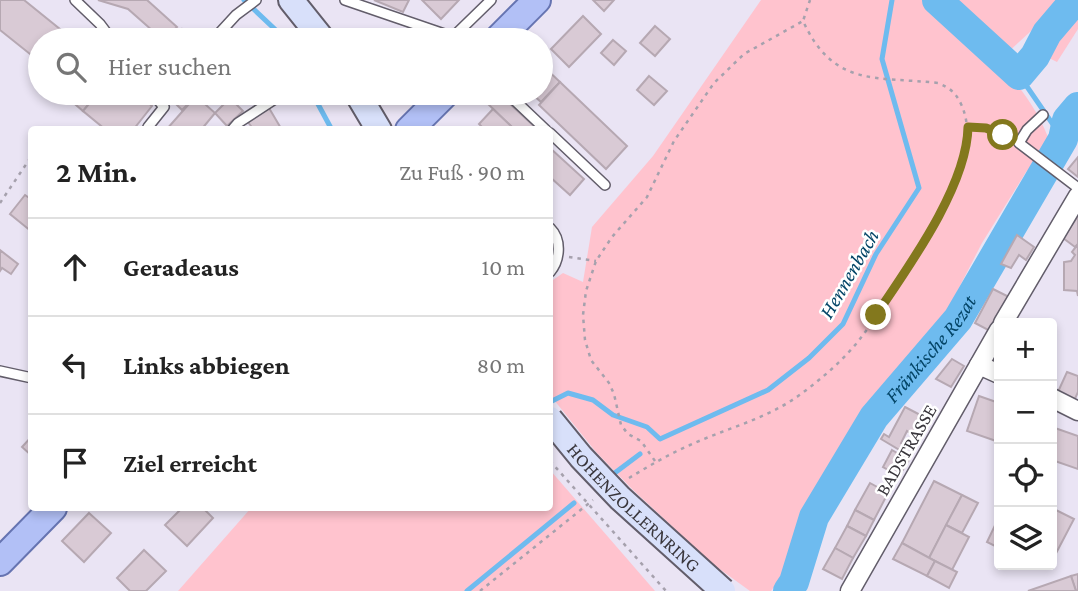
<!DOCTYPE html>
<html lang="de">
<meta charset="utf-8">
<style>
body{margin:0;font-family:"Crimson Pro",serif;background:#f2f2f2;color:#222}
.controls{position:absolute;right:21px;bottom:21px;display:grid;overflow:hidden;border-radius:7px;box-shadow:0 4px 10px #0003}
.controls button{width:63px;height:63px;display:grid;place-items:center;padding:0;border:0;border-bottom:2px solid #e0e0e0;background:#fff;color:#222;font:35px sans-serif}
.stop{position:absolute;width:21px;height:21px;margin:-16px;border:5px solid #83781d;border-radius:50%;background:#fff}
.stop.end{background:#83781d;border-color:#fff;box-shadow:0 2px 7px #0008}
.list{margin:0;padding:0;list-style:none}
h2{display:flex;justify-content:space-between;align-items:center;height:91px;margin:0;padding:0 28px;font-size:30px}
h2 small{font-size:23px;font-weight:400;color:#767676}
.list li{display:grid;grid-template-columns:46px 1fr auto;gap:21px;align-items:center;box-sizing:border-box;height:98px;padding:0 28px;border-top:2px solid #e0e0e0}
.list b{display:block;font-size:26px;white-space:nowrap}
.list em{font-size:23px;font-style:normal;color:#767676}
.icon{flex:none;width:38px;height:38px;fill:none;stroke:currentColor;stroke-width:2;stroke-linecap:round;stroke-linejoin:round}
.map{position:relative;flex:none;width:1078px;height:591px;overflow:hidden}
.search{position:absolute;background:#fff;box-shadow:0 4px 10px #0003;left:28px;top:28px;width:525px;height:77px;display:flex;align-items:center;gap:18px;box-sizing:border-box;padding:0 24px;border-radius:38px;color:#767676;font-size:26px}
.panel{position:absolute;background:#fff;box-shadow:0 4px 10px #0003;left:28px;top:126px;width:525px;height:385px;border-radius:7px}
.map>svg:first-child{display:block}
</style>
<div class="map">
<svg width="1078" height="591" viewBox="0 0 1078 591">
<rect width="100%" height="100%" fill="#eae4f4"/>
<!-- green -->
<g fill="#ffc3ce">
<path d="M761,0H1065L996,63C1021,85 1040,114 1051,145L1026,172L982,243L946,313L858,421L834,460L803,520L783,575L771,591H750L714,565L633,490L596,452L550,395V282L563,273L583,282L592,227L653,156Z"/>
<path d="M1078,8V29L1057,62L1043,55Z"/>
<path d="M550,470L655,591H178L251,508H550Z"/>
</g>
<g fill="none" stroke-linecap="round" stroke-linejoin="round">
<!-- stream -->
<g stroke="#6ebbef" stroke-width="5">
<path d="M244,0L280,34L283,40"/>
<path d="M1019,75L1063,139"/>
<path d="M312,93L332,130"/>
<path d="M550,402L568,393L593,400L613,415L647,427L660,439L768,390L809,358L843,324L876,254L919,188L882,59L892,0"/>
<path d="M608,478L640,454"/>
<path d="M467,591L574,503"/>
</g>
<!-- river -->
<g stroke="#6ebbef" stroke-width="30">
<path d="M937,0L1019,75L1035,56L1047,33L1075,0"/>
<path id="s1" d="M788,591L794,582L814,517L874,417L958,319L1063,139L1067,120L1078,107"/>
</g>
</g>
<!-- building -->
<g fill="#d9cad5" stroke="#b6a8b2" stroke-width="2">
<path d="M0,0H24L71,38L40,40V62L0,30Z"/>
<path d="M98,0H147L177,27L163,40L128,9Z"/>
<path d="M374,0H409L403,12Z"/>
<path d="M422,0H459L441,19Z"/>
<path d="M593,0H614L604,11Z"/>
<path d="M583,16L601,34L569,67L551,49Z"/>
<path d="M655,26L670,39L655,56L640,43Z"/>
<path d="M182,29L195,40H172Z"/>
<path d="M613,40L626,51L614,65L601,53Z"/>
<path d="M541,64L560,82L541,102L531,93H541Z"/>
<path d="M649,76L667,91L654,105L637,90Z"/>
<path d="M560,82L627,146L606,169L539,105Z"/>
<path d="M62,93H98L83,111Z"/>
<path d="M98,93H136L152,106L133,130H106L83,111Z"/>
<path d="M165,93H192L196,96L182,110Z"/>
<path d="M498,93L537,129V130H515L488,104Z"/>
<path d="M196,96L215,113L201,130H166Z"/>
<path d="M230,98L243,111L227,126L215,113Z"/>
<path d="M269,108L282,130H246L251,126L247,121Z"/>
<path d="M493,109L511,126L508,130H485L479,124Z"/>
<path d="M550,148L584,179L570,195L550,177Z"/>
<path d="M1078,157V177L1068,169Z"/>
<path d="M25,195L32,200V232L10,214Z"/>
<path d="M1078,216V244L1075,247L1063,238Z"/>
<path d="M1017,235L1034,247L1026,260L1019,255L1011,268L1001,264Z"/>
<path d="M1078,244V296L1077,291L1064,290V262L1071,261L1075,255L1072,252Z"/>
<path d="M0,250L18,264L11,274L2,268L0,271Z"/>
<path d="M993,289L1009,297L990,331L975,323Z"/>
<path d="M952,359L964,366L951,387L936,379Z"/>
<path d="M1067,372L1078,376V392L1074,401L1057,394Z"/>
<path d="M979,396L999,403V442L967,431Z"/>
<path d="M905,407L928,419L918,438L907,431L901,443L906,446L903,452L881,439L884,434L889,437Z"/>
<path d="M1052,427L1078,436V469L1052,460Z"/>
<path d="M32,436V456L22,447Z"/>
<path d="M892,450L909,460L899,476L883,467Z"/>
<path d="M934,481L962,495L929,558L902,543Z"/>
<path d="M870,483L888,493L874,520L855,510Z"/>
<path d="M962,495L978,503L962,533L946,525Z"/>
<path d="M182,508H203L213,518L187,546L165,525Z"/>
<path d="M1052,508L1074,519L1052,561Z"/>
<path d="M855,510L874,520L866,536L847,526Z"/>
<path d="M89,513L111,533L84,562L62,541Z"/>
<path d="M999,517V548L987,542Z"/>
<path d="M946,525L969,537L952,570L929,558Z"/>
<path d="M847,526L866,536L853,558L835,548Z"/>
<path d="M902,543L935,561L927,576L893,559Z"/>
<path d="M835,548L853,558L842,579L823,569Z"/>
<path d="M144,550L166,571L146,591H130L117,578Z"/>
<path d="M935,561L957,572L949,588L927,576Z"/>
<path d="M1078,574V591H1076L1071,576Z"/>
<path d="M1071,576L1076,591H1028Z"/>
</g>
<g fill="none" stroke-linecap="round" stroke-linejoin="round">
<!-- service casing -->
<g stroke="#625d6a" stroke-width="12">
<g id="service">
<path d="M75,0L100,24L112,40"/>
<path d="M345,0L453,37L491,0"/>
<path d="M213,40L236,15L256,0"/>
<path d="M507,93L546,130"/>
<path d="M1043,115L1027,130L1019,143L1078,188"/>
<path d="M152,130L148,127L164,107L152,93"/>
<path d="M232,130L238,123L284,93"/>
<path d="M550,133L605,185"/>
<path d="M550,228C562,240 560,260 550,272"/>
<path d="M0,371L32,378"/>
</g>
</g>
<!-- minor casing -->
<g stroke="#625d6a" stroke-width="21">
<g id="minor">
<path d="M1003,323L1078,196"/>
<path d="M979,365L999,374"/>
<path d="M1052,398L1078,411"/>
<path d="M850,591L999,330"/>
</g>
</g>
<!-- secondary casing -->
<g stroke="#625d6a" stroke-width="28">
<g id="secondary">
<path d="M291,0L323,40"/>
<path d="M357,93L379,130"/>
</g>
</g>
<!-- primary casing -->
<g stroke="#6674b1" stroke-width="30">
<g id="primary">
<path d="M497,40L537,0"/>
<path d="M409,130L446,93"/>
<path d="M0,562L53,508"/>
</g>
</g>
<!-- path -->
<g stroke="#a6a1ad" stroke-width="2.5" stroke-dasharray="3.5 5" stroke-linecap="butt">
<path d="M968,126L986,128L1009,138"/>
<path d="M0,203L29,160L32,162"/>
<path d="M569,257L596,261"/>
<path d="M550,461L666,591"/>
<path d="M655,461L641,441L628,434L621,425L614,394L609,383L591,360L585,340L583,315L586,291L596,261L612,237L647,197L674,141L714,83L744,54L803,21"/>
<path d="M629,478C649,466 669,454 690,445C727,428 767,419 801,394C821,379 840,363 856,344C877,318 894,288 912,260C937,218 984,153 961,104C956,93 950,88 938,83C876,76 834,88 803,21L810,0"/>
<path d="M480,591L593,500"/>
</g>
<!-- service -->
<use href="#service" stroke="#fff" stroke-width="9"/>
<!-- minor -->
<use href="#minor" stroke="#fff" stroke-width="18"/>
<!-- secondary -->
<use href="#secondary" stroke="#d8e0fa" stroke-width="24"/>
<!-- primary -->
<use href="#primary" stroke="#b2c0f6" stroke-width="26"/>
<!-- secondary-bridge casing -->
<g stroke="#625d6a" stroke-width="28" stroke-linecap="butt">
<g id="secondary-bridge">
<path id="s2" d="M550,419L581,457L620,498L723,591"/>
</g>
</g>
<!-- secondary-bridge -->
<use href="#secondary-bridge" stroke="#d8e0fa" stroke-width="24"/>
</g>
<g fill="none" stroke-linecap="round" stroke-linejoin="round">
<!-- route -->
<path stroke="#83781d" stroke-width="9" d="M876,315C909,266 967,186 968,127L986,128L1003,135"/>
</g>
<g text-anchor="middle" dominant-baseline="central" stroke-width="5" stroke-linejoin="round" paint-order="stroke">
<!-- street labels -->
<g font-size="19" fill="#39363c" stroke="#fff">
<text transform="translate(906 450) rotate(-60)">BADSTRASSE</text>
<text stroke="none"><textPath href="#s2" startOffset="122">HOHENZOLLERNRING</textPath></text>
</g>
<!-- water labels -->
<g font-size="21" font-style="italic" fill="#044567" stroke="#fff">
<text transform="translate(849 274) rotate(-60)">Hennenbach</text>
<text stroke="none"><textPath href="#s1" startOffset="284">Fränkische Rezat</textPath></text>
</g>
</g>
</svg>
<div class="controls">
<button>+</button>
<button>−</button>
<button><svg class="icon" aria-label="locate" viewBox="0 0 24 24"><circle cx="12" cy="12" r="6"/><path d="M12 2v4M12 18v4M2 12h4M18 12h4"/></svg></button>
<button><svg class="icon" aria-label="layers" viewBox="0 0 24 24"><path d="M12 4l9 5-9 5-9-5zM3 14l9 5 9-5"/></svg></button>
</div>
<div class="stop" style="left:1003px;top:135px"></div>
<div class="stop end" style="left:876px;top:315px"></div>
<div class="search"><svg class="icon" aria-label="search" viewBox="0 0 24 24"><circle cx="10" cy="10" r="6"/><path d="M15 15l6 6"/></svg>Hier suchen</div>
<section class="panel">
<h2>2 Min.<small>Zu Fuß · 90 m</small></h2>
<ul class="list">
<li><svg class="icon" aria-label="ahead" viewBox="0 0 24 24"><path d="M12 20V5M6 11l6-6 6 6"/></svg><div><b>Geradeaus</b></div><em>10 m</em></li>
<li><svg class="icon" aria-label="left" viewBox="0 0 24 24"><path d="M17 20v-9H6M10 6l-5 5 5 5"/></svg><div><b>Links abbiegen</b></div><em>80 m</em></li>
<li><svg class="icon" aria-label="arrive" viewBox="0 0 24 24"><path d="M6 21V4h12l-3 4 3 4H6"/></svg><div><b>Ziel erreicht</b></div></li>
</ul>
</section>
</div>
